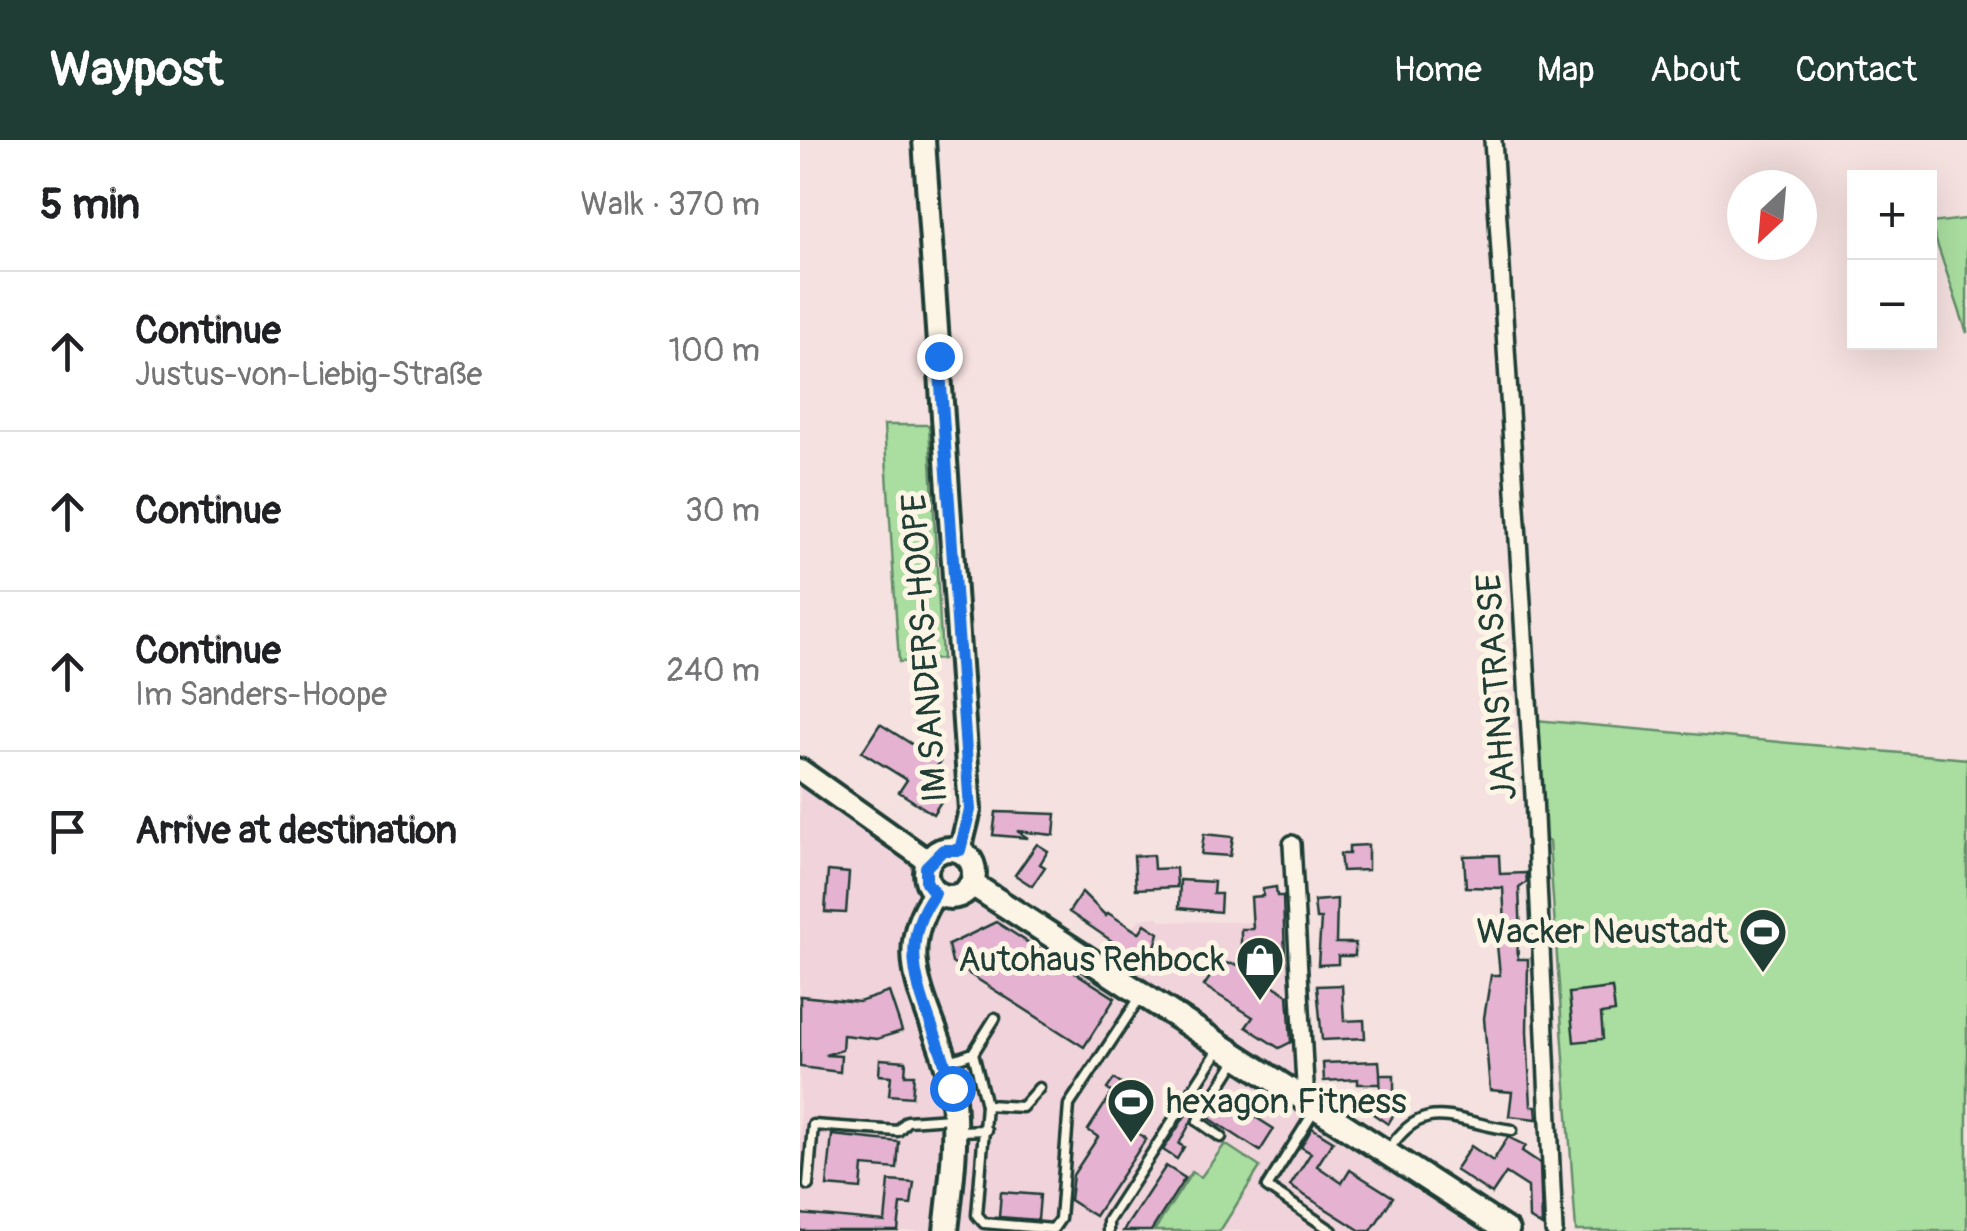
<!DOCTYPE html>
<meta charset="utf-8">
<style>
body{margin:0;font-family:Pangolin,sans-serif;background:#f6f6f6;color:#202124}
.controls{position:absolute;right:30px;top:30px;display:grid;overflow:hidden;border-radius:0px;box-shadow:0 10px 40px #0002}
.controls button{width:90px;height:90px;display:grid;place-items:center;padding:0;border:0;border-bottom:2px solid #e0e0e0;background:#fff;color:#202124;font:50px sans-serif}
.compass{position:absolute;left:927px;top:30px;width:90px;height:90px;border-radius:50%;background:#fff;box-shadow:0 10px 40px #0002;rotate:206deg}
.stop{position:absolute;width:30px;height:30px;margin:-22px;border:8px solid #1a73e8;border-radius:50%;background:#fff}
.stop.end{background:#1a73e8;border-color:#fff;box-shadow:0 2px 10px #0008}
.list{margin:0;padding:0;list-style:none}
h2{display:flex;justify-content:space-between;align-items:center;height:130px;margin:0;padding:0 40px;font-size:42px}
h2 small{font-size:32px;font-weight:400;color:#757577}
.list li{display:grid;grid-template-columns:65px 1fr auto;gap:30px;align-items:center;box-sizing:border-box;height:160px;padding:0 40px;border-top:2px solid #e0e0e0}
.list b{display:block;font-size:38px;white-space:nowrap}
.list p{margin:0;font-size:32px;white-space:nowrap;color:#757577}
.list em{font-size:32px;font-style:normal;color:#757577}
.icon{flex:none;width:55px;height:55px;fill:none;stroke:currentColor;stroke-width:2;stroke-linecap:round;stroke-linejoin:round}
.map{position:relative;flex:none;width:1167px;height:1091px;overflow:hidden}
header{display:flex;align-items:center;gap:60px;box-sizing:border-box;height:140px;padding:0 50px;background:#1f3d34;color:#fff}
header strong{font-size:48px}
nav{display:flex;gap:55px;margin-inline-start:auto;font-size:35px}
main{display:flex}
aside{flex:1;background:#fff}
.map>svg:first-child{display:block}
</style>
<header>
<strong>Waypost</strong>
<nav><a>Home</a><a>Map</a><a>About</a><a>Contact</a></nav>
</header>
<main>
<aside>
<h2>5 min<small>Walk · 370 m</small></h2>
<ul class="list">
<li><svg class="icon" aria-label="ahead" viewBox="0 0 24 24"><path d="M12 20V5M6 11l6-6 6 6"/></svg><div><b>Continue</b><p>Justus-von-Liebig-Straße</p></div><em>100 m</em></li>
<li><svg class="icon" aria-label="ahead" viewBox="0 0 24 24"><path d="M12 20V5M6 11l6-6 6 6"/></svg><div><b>Continue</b></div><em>30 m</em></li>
<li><svg class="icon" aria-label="ahead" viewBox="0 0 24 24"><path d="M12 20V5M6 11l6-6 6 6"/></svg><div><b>Continue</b><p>Im Sanders-Hoope</p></div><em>240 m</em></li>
<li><svg class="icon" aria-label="arrive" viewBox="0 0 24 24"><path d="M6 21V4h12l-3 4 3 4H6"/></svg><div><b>Arrive at destination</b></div></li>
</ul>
</aside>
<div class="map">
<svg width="1167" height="1091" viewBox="0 0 1167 1091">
<rect width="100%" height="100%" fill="#f5e1df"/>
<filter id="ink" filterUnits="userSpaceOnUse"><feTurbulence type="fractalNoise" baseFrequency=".01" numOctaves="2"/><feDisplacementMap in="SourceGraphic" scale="20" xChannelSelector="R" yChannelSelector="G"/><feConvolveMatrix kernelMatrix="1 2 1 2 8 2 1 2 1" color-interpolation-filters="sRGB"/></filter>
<g filter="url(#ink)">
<!-- built -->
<g fill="#f0d3db">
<path d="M0,643L109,719L125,755L145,764L177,759L678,1091H0Z"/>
<path d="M359,777L361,781L490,783L497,928L491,938L312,821L339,779Z"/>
</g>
<!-- green -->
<g fill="#aadea0" stroke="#648e6a" stroke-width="2.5">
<path d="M1165,79L1167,88V193L1130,83Z"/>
<path d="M84,285H129L142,519L99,522Z"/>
<path d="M735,580L1167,619V1091H776L749,701L742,700Z"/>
<path d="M425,1004L460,1027L420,1091H354L392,1032L401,1037Z"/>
</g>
<!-- building -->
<g fill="#e5b3d1" stroke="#1f3d34" stroke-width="2.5">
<path d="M80,584L140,622L127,642L146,654L133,674L99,652L107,640L62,612Z"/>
<path d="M196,672L256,674L254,695L217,691L228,698L193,695Z"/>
<path d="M404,694L433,697L430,716L401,714Z"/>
<path d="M237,704L248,711L240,724L245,727L232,746L215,735Z"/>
<path d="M568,705V730L542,731L540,714H549V706Z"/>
<path d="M353,715L354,729L376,728L377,747L336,749L334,716Z"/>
<path d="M699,715L700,734L726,733L727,742L719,748L721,797H717L718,819H728L727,892L731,966H736L737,979L709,976L712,952L690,950L684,878L691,835H700L695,784H705L703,748L666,747L664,716Z"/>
<path d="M28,731L49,733L46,773L25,772Z"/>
<path d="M380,740L414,742L413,754H421L420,772L379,768Z"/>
<path d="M476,747L477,756H483L485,818L441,821V789H453L451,757L463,756V749Z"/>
<path d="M282,752L306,776L308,773L339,793L345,784L359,793L355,807L351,804L340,820L269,772Z"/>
<path d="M537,759L536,803H555V816H538V824L518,825L521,779H516L514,761Z"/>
<path d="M196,782L315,858L284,907L152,823L148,805Z"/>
<path d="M413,822L441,825L488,855L491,902L479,908L446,887L453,877L404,846L410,837L404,834Z"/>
<path d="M542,845L544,881L564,880L565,898L522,900L517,846Z"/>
<path d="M812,848L815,872L801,874L803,899L774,902L769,853Z"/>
<path d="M89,852L102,891L77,899L43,895L42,910L25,915L41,916L40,932L0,927V856L59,862Z"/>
<path d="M80,919L106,921L105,935H114L112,957L89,955L91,936L79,935Z"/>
<path d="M579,921L581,944H558V939L524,941L523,923Z"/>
<path d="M580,935H594V962L599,966L588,984L573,974L581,961Z"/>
<path d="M314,939L346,961L329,987L346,999L295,1076L270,1060L273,1035L298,997L288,990L312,953L307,949Z"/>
<path d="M400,953L405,956L379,1004L384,1007L377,1019L363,1010Z"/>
<path d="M430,961L474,989L460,1011L409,978L418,964L425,969Z"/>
<path d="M512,988L533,1001L517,1026L542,1043L550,1030L593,1057L571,1091H561L490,1046L511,1013L501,1007Z"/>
<path d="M32,995L99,1002L97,1029L63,1026L61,1049L27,1046Z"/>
<path d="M708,997L726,1006L722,1011L740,1023L742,1086L729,1078L728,1047L706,1033L692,1054L655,1030L671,1006L693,1021Z"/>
<path d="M366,1026L385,1038L351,1091H323Z"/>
<path d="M89,1041L114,1043L111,1065L101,1064L98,1091H0V1074L85,1082Z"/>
<path d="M201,1052L240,1055L238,1080L199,1077Z"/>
</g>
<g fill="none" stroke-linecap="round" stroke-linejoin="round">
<!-- service casing -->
<g stroke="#1f3d34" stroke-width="15">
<g id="service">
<path d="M173,913L186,965L177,1075L184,1083L253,1089L260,1079L269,965L341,856"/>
<path d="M150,921L173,913L195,878"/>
<path d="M186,965L222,967L239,948"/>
<path d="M515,970L467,1047L532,1091"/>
<path d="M159,991L186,990"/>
<path d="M421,997L398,981L437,919"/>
<path d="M587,1012C625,953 654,983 712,990"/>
<path d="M8,1045L13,985L98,991L107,981L150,978"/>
<path d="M308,1091V1081L420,908"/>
</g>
</g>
<!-- minor casing -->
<g stroke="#1f3d34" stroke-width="22">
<g id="minor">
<path d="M693,0L734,655L754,1091"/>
<path d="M492,704L505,944L499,954"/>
</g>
</g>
<!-- tertiary casing -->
<g stroke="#1f3d34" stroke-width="28">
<g id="tertiary">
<path d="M124,0L170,670L160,711"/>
<path d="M0,630L128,721"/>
</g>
</g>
<!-- secondary casing -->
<g stroke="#1f3d34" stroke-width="30">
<g id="secondary">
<circle cx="150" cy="733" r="24"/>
<path d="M172,744L707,1091"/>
<path d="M135,753C84,824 142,877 152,951C158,998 151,1045 146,1091"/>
</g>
</g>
<!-- service -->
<use href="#service" stroke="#fcf5e5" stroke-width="8"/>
<!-- minor -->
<use href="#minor" stroke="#fcf5e5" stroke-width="15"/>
<!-- tertiary -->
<use href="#tertiary" stroke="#fcf5e5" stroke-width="20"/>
<!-- secondary -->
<use href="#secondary" stroke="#fcf5e5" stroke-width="22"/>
</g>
</g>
<g fill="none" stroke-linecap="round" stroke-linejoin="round" filter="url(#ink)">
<!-- route -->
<path stroke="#1a73e8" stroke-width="12" d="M139,216L170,670L160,710H143L126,727V742L135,753C86,817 137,880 152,948"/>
</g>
<!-- icons -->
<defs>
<g id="stadium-pin" transform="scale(2.5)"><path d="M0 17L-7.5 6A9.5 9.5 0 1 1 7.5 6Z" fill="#1f3d34" stroke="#fcf5e5"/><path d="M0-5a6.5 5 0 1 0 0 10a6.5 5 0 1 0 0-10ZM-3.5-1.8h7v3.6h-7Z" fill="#fff"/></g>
<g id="shop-pin" transform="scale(2.5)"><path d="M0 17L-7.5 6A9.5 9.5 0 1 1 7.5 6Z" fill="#1f3d34" stroke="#fcf5e5"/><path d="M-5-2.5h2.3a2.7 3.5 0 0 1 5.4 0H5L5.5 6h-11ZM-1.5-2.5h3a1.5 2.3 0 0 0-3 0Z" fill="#fff"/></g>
</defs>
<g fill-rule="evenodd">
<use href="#stadium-pin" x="963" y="792"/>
<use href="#shop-pin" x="460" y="820"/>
<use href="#stadium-pin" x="331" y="962"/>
</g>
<g text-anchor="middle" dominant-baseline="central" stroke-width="10" stroke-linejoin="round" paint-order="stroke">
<!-- street labels -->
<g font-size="35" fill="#1f3d34" stroke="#fcf5e5">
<text transform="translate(125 508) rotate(-94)">IM SANDERS-HOOPE</text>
<text transform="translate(697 547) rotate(-94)">JAHNSTRASSE</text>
</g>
<!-- poi labels -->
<g font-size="35" fill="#1f3d34" stroke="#fcf5e5" text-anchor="end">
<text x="928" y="792">Wacker Neustadt</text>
<text x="425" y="820">Autohaus Rehbock</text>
<text x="366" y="962" text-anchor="start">hexagon Fitness</text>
</g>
</g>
</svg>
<div class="controls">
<button>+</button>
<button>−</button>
</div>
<svg class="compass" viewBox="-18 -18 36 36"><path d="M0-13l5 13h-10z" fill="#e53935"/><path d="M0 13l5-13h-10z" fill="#757577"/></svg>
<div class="stop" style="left:152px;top:948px"></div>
<div class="stop end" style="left:139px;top:216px"></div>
</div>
</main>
